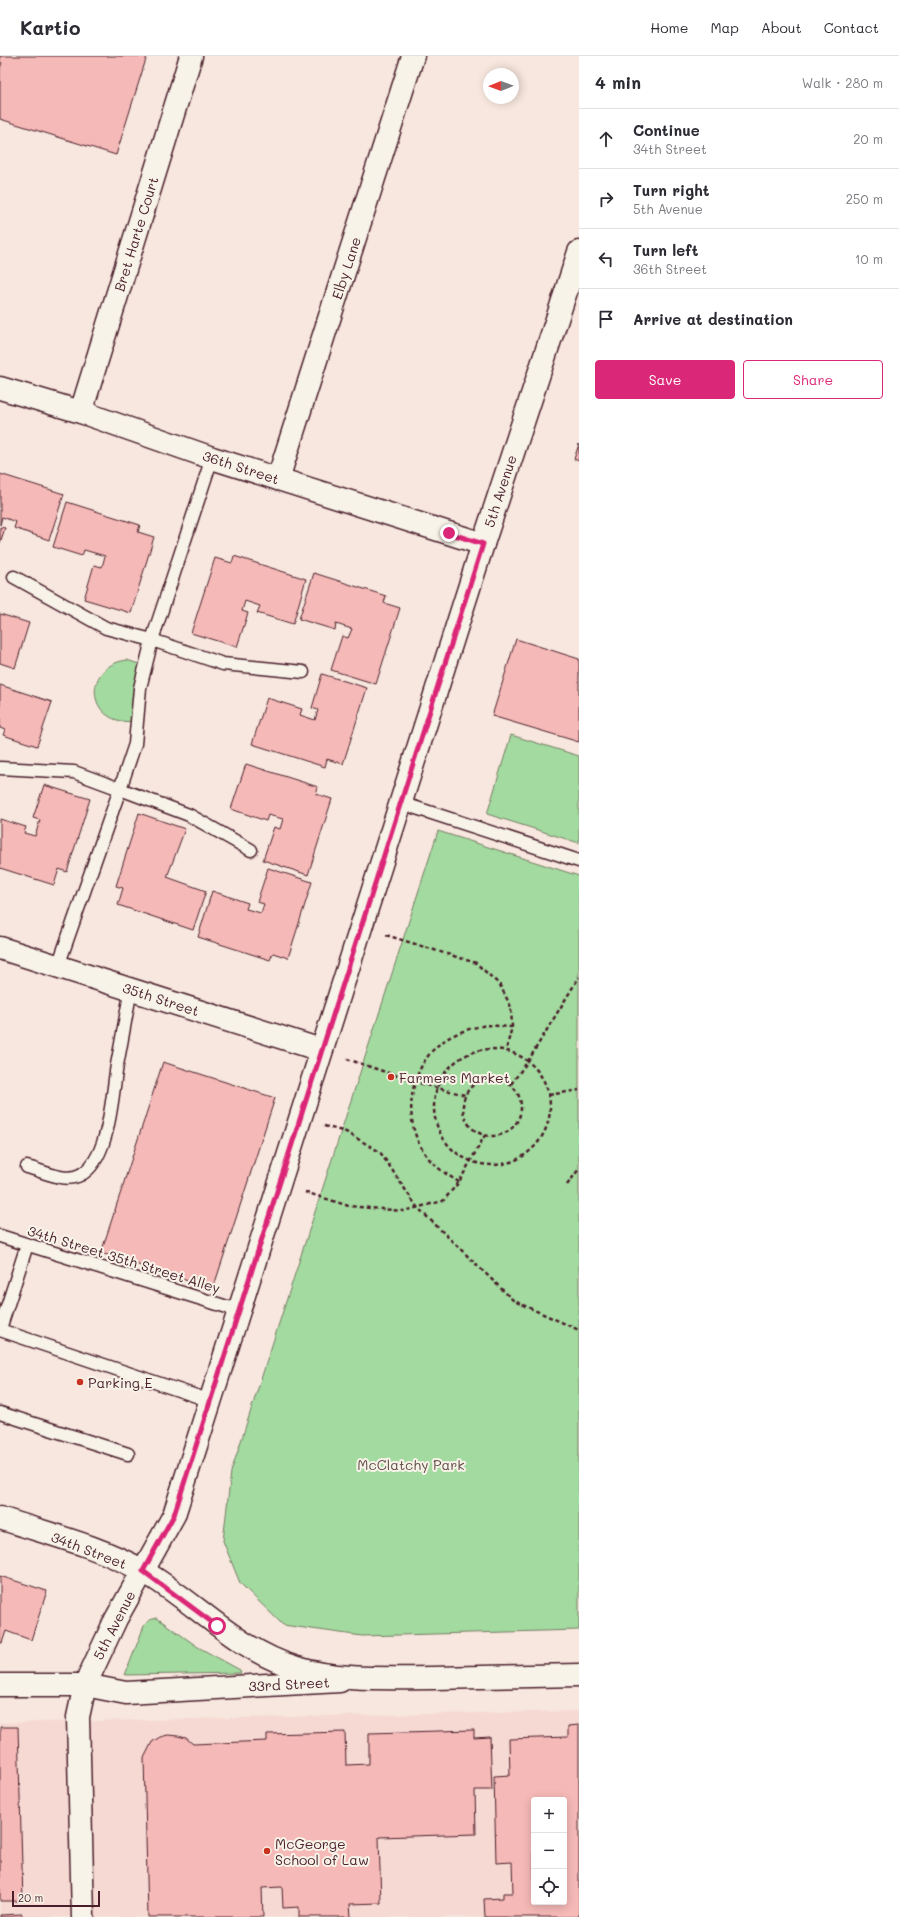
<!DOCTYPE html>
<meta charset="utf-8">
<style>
body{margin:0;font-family:Mali,sans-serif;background:#f2f2f3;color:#2b2b33}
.controls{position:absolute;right:12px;bottom:12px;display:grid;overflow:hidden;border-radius:4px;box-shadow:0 2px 10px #0003}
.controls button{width:36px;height:36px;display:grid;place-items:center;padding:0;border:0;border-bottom:1px solid #e1e1e2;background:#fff;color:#2b2b33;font:20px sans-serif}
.compass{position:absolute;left:483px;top:12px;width:36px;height:36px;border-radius:50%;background:#fff;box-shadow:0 2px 10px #0003;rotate:269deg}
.scale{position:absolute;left:12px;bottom:10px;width:88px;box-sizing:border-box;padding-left:4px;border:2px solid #4a1f2b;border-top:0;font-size:11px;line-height:14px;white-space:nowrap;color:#4a1f2b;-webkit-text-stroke:3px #f7f3e8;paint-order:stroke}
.stop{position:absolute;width:12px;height:12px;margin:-9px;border:3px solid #db2777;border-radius:50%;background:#fff}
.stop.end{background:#db2777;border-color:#fff;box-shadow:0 1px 4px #0008}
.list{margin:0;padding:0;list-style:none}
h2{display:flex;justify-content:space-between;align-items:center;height:52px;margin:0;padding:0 16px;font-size:17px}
h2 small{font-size:13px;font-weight:400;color:#7c7c81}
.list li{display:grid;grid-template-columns:26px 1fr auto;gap:12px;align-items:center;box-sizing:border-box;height:60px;padding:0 16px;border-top:1px solid #e1e1e2}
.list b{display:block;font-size:15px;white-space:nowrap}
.list p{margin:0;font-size:13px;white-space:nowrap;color:#7c7c81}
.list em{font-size:13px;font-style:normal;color:#7c7c81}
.actions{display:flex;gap:8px;padding:12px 16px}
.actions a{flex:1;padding:9px 0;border:1px solid #db2777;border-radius:4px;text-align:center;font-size:14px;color:#db2777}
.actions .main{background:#db2777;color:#fff}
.icon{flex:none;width:22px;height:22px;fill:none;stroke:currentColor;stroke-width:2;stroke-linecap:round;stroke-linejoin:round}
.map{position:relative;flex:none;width:579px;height:1861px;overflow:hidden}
header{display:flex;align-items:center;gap:24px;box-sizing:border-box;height:56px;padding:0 20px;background:#fff;border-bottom:1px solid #e1e1e2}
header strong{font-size:19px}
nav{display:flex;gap:22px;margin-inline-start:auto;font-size:14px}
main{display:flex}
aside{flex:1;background:#fff}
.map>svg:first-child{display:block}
</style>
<header>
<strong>Kartio</strong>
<nav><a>Home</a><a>Map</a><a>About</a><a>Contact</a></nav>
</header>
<main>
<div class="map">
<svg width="579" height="1861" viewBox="0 0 579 1861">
<rect width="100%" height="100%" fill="#f7e7de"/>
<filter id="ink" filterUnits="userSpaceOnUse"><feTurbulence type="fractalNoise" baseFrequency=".025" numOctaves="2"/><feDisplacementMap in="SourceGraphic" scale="8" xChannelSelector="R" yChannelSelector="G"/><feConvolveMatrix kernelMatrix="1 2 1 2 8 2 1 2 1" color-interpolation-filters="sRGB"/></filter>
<g filter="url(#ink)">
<!-- built -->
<path fill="#f6d9d2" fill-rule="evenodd" d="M579,1655V1861H0V1667ZM534,1744H564V1846H534Z"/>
<!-- green -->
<g fill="#a2da9f" stroke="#767c65">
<path d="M127,604L145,610L136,665C87,672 80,610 127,604Z"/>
<path d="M511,679L579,700V787L487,758Z"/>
<path d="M438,775L579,820V1574L362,1580L283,1569L240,1527L223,1485L231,1416Z"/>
<path d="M157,1562L198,1591L240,1614L241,1617L125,1619L144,1570L149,1564Z"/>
</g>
<!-- building -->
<g fill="#f5b9b7" stroke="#4a1f2b" fill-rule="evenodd">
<path d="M0,0H147L116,99L0,63V12L2,7L0,6Z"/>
<path d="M579,388V405L574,403Z"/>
<path d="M0,418L64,438L49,484L14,472L16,466L2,461L0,469Z"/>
<path d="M67,446L140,469L138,476L154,481L131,557L84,543L94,509L102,511L105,500L84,494L82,500L53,491Z"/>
<path d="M0,471L5,472L0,487Z"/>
<path d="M234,500L306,523L293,568L257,557L260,550L245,545L242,555L248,557L237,591L191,577L215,502L232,507Z"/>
<path d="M314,517L386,540L384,547L400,552L376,628L331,614L342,580L348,582L352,573L336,568L335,574L299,563Z"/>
<path d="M0,558L29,567L15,612L0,607Z"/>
<path d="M516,583L579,603V686L492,660Z"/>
<path d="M322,618L367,632L343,708L327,703L325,711L252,688L267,642L302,653L300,659L315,664L318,654L312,652Z"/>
<path d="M0,629L52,646L37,690L3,679L5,674L0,672Z"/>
<path d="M246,708L318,731L316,738L332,743L308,819L263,804L274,771L280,773L283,763L268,759L266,765L231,753Z"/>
<path d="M44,729L90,743L67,816L59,813L54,829L0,812V763L26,771L24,777L35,780L40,764L33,762Z"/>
<path d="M139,757L185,773L167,821L206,835L193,874L118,849L123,832L116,830Z"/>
<path d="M268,812L312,826L288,902L273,897L270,904L198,881L212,835L248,847L246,853L261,857L264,848L257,846Z"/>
<path d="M163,1006L275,1042L213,1233L101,1197Z"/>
<path d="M0,1520L47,1535L31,1584L6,1575L2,1587H0Z"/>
<path d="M579,1669V1861H485L484,1843L503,1842V1837H513L512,1806L496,1807L494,1720L510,1719L509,1683L568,1681V1670ZM534,1744H564V1846H534Z"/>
<path d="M0,1671H18L23,1845H0Z"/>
<path d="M474,1674V1682L490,1681L492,1734H475L476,1778L379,1781L381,1847L350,1848L351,1861H299V1851L283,1852L282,1831L262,1832L263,1861H148L144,1702L152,1686L160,1681L168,1679L178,1680L186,1682L193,1688L267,1685V1678L345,1676L346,1709L369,1708V1677Z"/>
<path d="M22,1858V1861H0V1859Z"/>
</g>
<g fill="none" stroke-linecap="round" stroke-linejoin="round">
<!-- lane casing -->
<g stroke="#4a1f2b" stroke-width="15">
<g id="lane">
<path d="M212,402L152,584L223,608L303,616"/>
<path d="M14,521L106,572L152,584L140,632L135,688L120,733L189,759L251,794"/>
<path d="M0,712L74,716L120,733L58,910"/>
<path d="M401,747L579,805"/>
<path d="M27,1111C43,1115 65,1127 80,1119C110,1104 112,1038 117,1009C122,984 126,959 131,933"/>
<path d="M0,1180L240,1255"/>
<path d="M0,1273L27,1189"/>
<path d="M0,1274L211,1345"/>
<path d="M0,1357L128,1398"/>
</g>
</g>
<!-- street casing -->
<g stroke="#4a1f2b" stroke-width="25">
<g id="street">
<path d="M0,332L81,356L212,402L483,488"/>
<path d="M81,356L191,0"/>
<path d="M278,423L413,0"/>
<path d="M0,892L321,994"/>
<path d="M0,1629H85L126,1637L340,1625"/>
<path d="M83,1861L78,1661L85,1629L116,1563L174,1459L483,488L579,196"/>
</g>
</g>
<!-- secondary casing -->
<g stroke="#4a1f2b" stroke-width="25">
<path id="secondary" d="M0,1462C48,1478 99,1490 143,1515C196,1546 236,1594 297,1612C337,1625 391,1622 433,1622C482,1621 530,1620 579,1619"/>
</g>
<!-- path -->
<g stroke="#4a1f2b" stroke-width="2.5" stroke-dasharray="4 3" stroke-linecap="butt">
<path d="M386,879L476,907L500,929L511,951L512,971L506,994"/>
<circle cx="492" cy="1051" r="58"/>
<path d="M347,1003L415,1026L465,1039"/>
<circle cx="492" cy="1051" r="29"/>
<path d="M511,1028L528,1005L579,921"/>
<path d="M549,1039L579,1034"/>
<path d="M324,1070L346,1076L380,1096L417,1151L514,1245L579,1274"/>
<path d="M459,1126C447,1119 434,1110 426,1099C403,1068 408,1021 433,994C445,981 465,973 482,970C491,968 503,971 512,971"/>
<path d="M567,1129L579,1113"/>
<path d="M305,1136L349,1150L403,1155L443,1145L459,1126L485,1079"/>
</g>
<!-- lane -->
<use href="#lane" stroke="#f7f3e8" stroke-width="12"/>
<!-- street -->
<use href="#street" stroke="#f7f3e8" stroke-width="22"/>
<!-- secondary -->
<use href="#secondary" stroke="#f7f3e8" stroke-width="22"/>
</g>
</g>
<g fill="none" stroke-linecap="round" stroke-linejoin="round" filter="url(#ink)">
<!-- route -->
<path stroke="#db2777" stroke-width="5" d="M217,1570L143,1515L174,1459L483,488L449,477"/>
</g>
<!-- markers -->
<g fill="#c8321e" stroke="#f7f3e8" stroke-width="1.5">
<circle cx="391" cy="1021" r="4"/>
<circle cx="80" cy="1326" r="4"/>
<circle cx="267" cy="1795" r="4"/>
</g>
<g text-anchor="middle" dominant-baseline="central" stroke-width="4" stroke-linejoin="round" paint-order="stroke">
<!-- street labels -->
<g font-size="14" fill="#4a1f2b" stroke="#f7f3e8">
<text transform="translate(136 178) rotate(-73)">Bret Harte Court</text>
<text transform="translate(346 212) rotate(-72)">Elby Lane</text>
<text transform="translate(241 411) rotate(18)">36th Street</text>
<text transform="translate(500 435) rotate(-72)">5th Avenue</text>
<text transform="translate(161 943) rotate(18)">35th Street</text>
<text transform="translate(124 1203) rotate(17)">34th Street 35th Street Alley</text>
<text transform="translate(89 1494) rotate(21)">34th Street</text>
<text transform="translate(114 1569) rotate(-63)">5th Avenue</text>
<text transform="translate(289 1628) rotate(-3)">33rd Street</text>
</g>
<!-- poi labels -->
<g font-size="14" fill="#4a1f2b" stroke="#f7f3e8" text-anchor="start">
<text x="399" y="1021">Farmers Market</text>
<text x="88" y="1326">Parking E</text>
<text x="275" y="1787">McGeorge<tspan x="275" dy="16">School of Law</tspan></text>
</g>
<!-- park labels -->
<g font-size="14" fill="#604e48" stroke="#f7f3e8">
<text x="411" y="1408">McClatchy Park</text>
</g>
</g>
</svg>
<div class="controls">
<button>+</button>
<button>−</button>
<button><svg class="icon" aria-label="locate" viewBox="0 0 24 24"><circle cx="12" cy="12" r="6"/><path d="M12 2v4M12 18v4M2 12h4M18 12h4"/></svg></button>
</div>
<svg class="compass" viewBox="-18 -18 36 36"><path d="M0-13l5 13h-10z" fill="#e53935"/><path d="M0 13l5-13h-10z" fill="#7c7c81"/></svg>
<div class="scale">20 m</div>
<div class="stop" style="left:217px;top:1570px"></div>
<div class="stop end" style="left:449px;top:477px"></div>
</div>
<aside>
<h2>4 min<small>Walk · 280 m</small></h2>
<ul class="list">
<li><svg class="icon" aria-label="ahead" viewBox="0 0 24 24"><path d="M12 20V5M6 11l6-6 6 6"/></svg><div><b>Continue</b><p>34th Street</p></div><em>20 m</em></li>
<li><svg class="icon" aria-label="right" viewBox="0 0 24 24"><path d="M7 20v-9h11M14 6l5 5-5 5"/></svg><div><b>Turn right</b><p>5th Avenue</p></div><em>250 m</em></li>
<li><svg class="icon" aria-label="left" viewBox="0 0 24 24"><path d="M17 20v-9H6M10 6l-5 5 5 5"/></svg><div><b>Turn left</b><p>36th Street</p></div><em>10 m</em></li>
<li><svg class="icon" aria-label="arrive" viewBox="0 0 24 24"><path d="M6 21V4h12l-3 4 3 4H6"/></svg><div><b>Arrive at destination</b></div></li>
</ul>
<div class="actions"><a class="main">Save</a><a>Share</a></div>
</aside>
</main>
